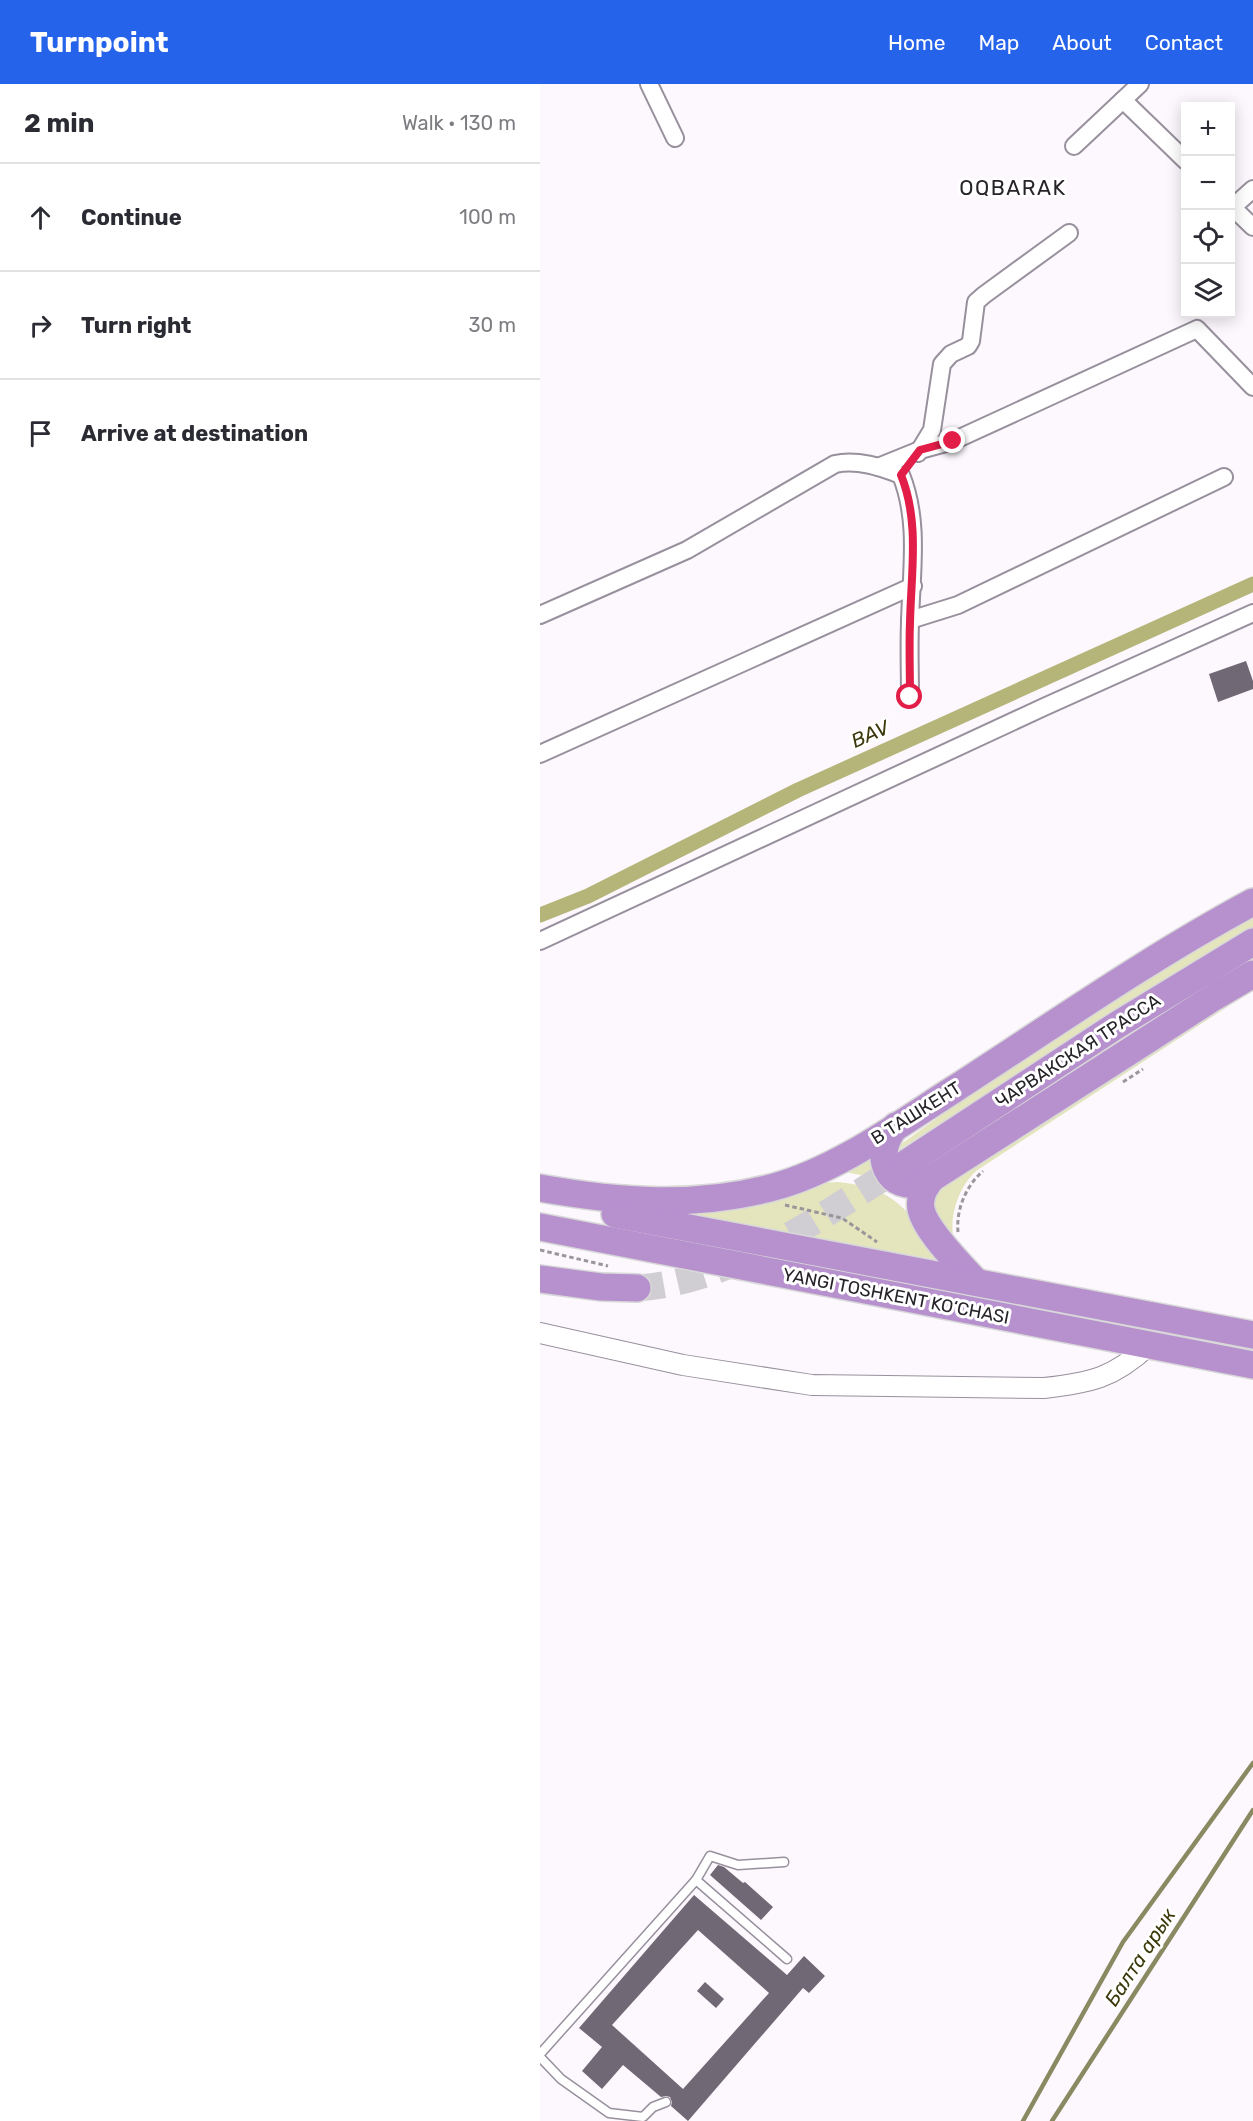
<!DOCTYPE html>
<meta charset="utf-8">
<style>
body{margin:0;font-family:Rubik,sans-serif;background:#f2f2f3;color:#2b2b33}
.controls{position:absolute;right:18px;top:18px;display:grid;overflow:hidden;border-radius:0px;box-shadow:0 3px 15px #0003}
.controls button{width:54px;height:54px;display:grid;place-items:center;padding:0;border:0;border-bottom:2px solid #e1e1e2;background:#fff;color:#2b2b33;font:30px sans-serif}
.stop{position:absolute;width:18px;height:18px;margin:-14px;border:4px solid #e11d48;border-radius:50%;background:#fff}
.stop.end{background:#e11d48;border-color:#fff;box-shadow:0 2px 6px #0008}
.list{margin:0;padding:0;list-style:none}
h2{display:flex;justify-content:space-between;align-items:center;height:78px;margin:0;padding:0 24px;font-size:26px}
h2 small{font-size:20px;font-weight:400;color:#7c7c81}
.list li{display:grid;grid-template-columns:39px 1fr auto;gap:18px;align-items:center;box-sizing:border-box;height:108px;padding:0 24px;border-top:2px solid #e1e1e2}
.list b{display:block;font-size:22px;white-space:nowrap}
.list em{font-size:20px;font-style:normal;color:#7c7c81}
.icon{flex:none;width:33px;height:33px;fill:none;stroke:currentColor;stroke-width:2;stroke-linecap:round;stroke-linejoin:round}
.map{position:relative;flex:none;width:713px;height:2037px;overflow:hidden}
header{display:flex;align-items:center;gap:36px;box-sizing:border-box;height:84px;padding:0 30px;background:#2563eb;color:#fff}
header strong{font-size:28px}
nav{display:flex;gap:33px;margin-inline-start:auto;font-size:21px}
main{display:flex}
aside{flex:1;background:#fff}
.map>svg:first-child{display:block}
</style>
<header>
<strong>Turnpoint</strong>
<nav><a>Home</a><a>Map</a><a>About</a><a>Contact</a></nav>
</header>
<main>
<aside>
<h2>2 min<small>Walk · 130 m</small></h2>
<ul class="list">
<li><svg class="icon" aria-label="ahead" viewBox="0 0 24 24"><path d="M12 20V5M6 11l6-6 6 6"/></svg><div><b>Continue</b></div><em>100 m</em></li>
<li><svg class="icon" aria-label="right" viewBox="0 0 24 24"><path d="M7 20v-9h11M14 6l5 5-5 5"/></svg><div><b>Turn right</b></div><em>30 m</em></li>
<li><svg class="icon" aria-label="arrive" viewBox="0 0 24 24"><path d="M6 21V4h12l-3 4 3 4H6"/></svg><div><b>Arrive at destination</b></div></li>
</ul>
</aside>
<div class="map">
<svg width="713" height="2037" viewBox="0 0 713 2037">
<rect width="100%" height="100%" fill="#fcf8fe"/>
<!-- green -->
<g fill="#e4e5bc">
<path d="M713,830V844L640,887L357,1067V1063L481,974Z"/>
<path d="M713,901V906L436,1087C419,1103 410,1129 413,1153L387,1120L390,1110Z"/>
<path d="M329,1075L334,1094L306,1088Z"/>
<path d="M297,1098C358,1103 372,1131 403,1177L136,1129L283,1099Z"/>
</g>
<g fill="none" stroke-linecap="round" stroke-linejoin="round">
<!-- stream -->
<g stroke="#8a8a62" stroke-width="4.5">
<path d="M483,2037L583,1858L713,1679"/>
<path d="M512,2037L713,1726"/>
</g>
<!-- canal -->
<path stroke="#b5b57a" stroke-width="15" d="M0,831L48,812L258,706L713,500"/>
</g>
<!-- building -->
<g fill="#706875" fill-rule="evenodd">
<path d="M706,577L713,597V605L678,618L669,590Z"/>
<path d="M178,1781L184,1783L203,1799L205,1798L233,1823L221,1836L170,1791Z"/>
<path d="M154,1811L247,1891L264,1872L285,1892L269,1909L263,1904L148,2037L131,2022L132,2018L130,2013L126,2012L121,2013L83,1981L62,2005L42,1987L62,1963L39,1944ZM158,1846L229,1909L143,2005L72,1941Z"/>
<path d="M165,1898L184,1915L176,1924L157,1907Z"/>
</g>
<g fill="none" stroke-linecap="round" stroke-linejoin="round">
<!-- trunk-tunnel -->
<path stroke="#d1ced3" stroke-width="27" stroke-dasharray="27 14" stroke-linecap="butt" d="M97,1204C197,1197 283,1130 365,1080"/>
<!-- service casing -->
<g stroke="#98909d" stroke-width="11">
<g id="service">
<path d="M156,1796L170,1772L198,1781L244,1778"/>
<path d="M0,1970L156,1796L247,1875"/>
<path d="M0,1973L21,1995L69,2029L103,2033L113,2023L126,2018"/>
</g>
</g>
<!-- minor casing -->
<g stroke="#98909d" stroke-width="20">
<g id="minor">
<path d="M109,0L135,54"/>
<path d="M583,16L646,77"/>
<path d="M534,62L600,0"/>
<path d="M690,121L713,143"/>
<path d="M693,123L713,105"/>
<path d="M378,369L392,346L402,280L411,270L428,262L431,257L436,218L444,211L529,149"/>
<path d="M338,383L380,366L413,357L657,245L713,303"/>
<path d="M0,531L147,466L295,380C317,375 341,383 361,391C380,438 371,489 370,539C369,563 370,588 370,613"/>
<path d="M370,536L418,521L684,393"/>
<path d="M0,670L373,502"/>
<path d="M0,857L504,623L713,529"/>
</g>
</g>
<!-- tertiary casing -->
<g stroke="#98909d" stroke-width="22">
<path id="tertiary" d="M0,1249L143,1281L272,1301L504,1304C550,1299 574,1294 609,1261"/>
</g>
<!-- trunk casing -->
<g stroke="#d8d8d8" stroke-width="30">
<g id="trunk">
<path d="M356,1042C331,1070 347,1111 386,1098L674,913L713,890"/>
<path d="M365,1080L577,941L713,858"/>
<path d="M392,1094C384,1103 379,1114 381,1125C385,1146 421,1182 436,1198"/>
<path d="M0,1104C78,1118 156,1124 234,1103C297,1086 358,1041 413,1006C512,942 609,874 713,818"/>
<path d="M75,1130L713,1251"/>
<path d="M0,1143L713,1281"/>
<path d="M0,1195L61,1203L97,1204"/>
</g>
</g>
<!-- path -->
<g stroke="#9a979c" stroke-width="3" stroke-dasharray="4.5 3" stroke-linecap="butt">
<path d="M583,998L603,985"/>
<path d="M245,1121L302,1134L337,1158"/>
<path d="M418,1148C416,1125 426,1102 443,1087"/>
<path d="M0,1166L68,1182"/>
</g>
<!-- service -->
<use href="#service" stroke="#fff" stroke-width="8"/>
<!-- minor -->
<use href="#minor" stroke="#fff" stroke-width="16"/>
<!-- tertiary -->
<use href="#tertiary" stroke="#fff" stroke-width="20"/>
<!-- trunk -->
<use href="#trunk" stroke="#b790ce" stroke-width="27"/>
</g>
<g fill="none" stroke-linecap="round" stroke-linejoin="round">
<!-- route -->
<path stroke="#e11d48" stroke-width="8" d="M370,613C370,588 369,563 370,539C371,489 380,438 361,391L380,366L413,357"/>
</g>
<g text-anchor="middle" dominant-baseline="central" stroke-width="6" stroke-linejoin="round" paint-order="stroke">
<!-- street labels -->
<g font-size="18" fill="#272429" stroke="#fff">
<text transform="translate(538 967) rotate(-33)">ЧАРВАКСКАЯ ТРАССА</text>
<text transform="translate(376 1029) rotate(-32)">В ТАШКЕНТ</text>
<text transform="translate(356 1212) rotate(11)">YANGI TOSHKENT KO‘CHASI</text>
</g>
<!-- water labels -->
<g font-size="20" font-style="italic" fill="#3c3a0c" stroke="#fff">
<text transform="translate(330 650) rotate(-24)">BAV</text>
<text transform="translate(600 1873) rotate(-57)">Балта арык</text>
</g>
<!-- quarter labels -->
<g font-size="21" letter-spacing="1.5" fill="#272429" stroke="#fff">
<text x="473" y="103">OQBARAK</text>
</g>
</g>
</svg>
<div class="controls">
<button>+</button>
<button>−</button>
<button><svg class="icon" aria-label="locate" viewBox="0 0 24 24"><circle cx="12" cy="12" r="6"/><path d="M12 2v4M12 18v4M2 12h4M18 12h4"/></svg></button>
<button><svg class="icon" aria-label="layers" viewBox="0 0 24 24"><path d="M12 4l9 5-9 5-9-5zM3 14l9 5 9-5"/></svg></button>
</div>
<div class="stop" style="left:370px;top:613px"></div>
<div class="stop end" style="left:413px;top:357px"></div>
</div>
</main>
